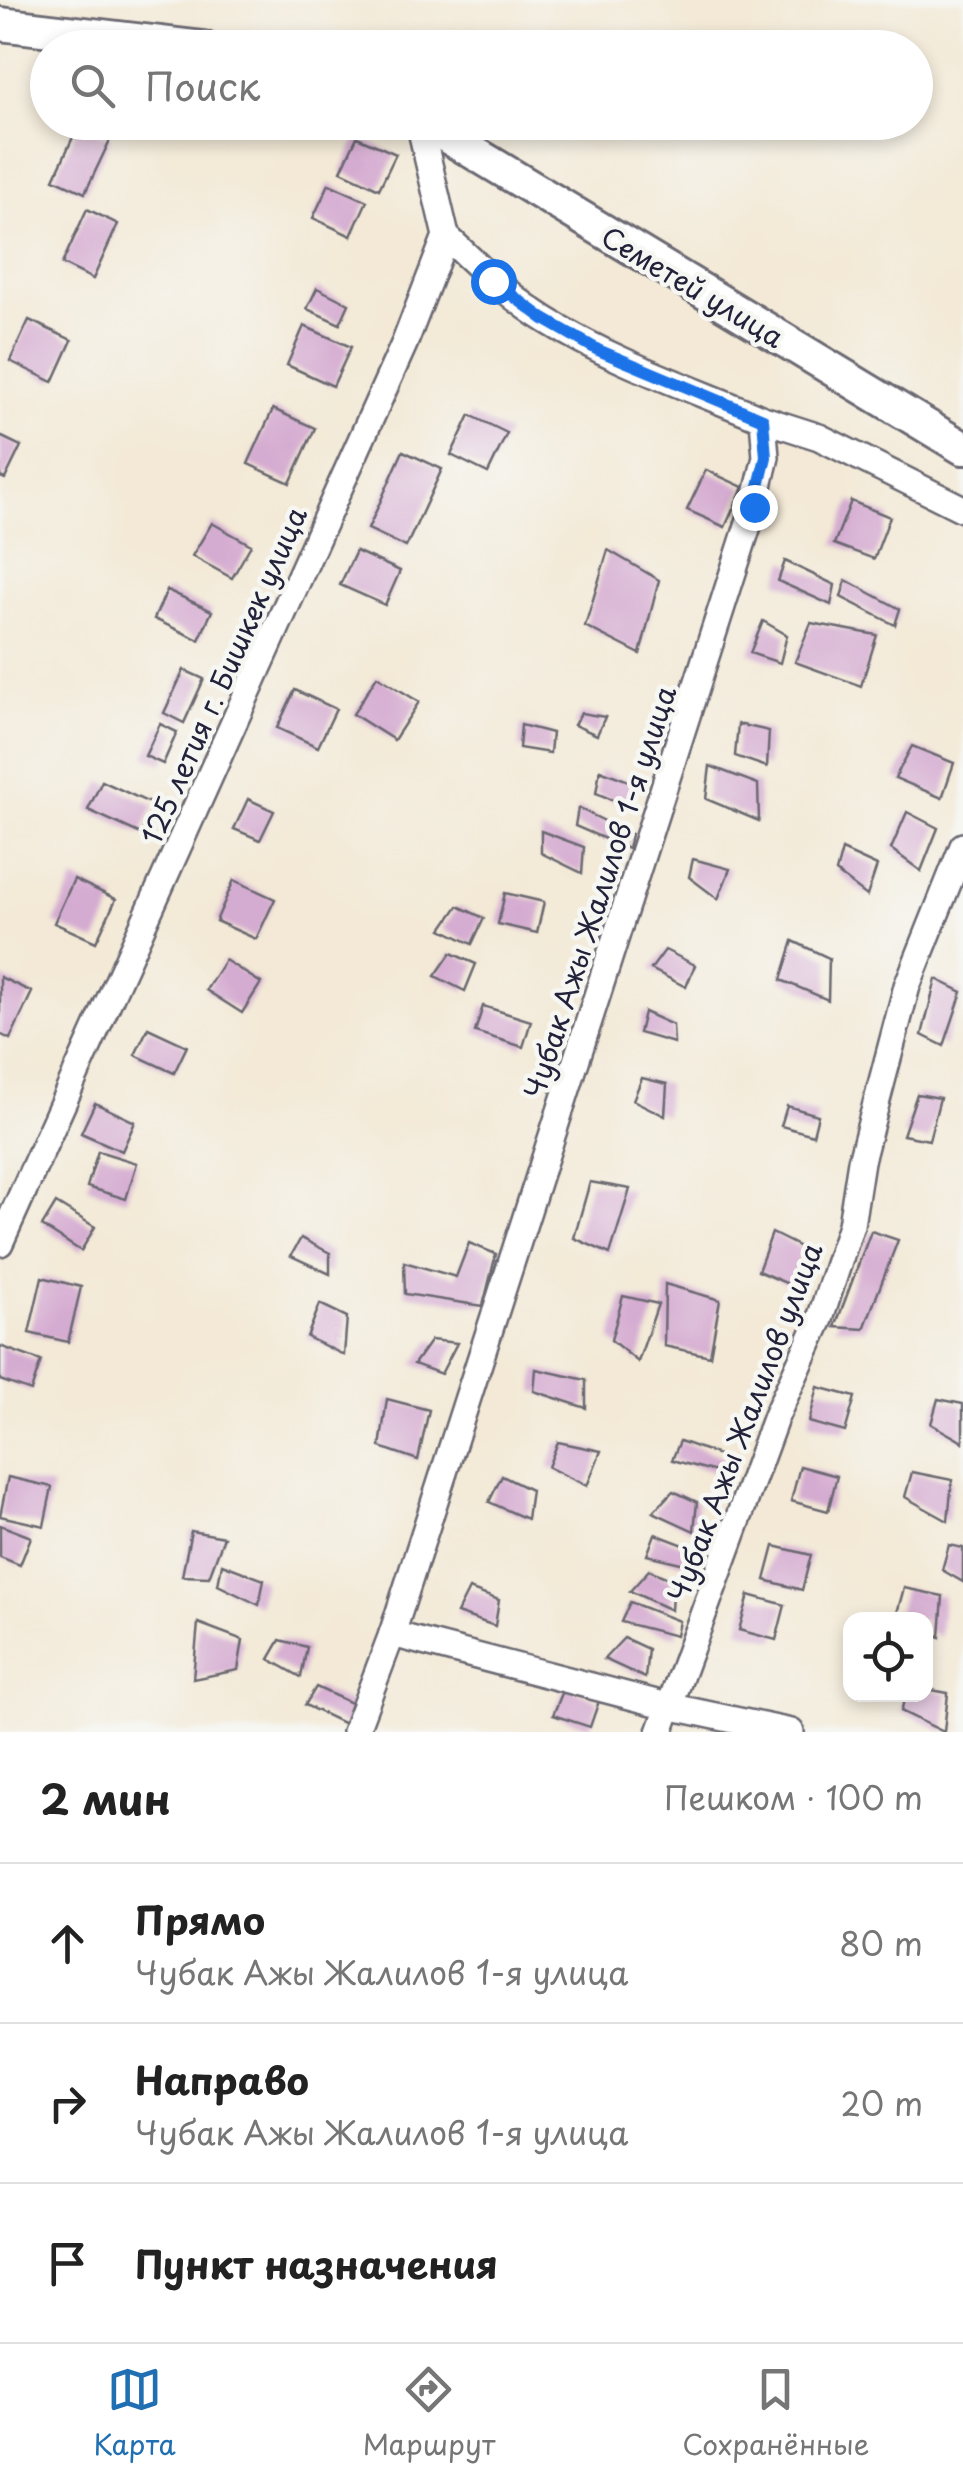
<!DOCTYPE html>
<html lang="ru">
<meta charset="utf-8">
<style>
body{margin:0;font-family:"Playpen Sans",sans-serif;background:#f2f2f2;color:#222}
.controls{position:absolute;right:30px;bottom:30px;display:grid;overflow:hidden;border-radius:20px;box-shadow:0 5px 15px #0003}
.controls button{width:90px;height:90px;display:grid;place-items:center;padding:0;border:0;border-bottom:2px solid #e0e0e0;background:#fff;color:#222;font:50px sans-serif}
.stop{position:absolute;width:30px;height:30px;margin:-22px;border:8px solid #1a73e8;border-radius:50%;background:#fff}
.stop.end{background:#1a73e8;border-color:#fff;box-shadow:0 2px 10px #0008}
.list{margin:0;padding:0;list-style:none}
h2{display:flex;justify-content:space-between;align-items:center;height:130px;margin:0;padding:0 40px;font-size:42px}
h2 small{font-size:32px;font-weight:400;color:#767676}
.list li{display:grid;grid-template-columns:65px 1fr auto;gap:30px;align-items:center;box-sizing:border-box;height:160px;padding:0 40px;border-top:2px solid #e0e0e0}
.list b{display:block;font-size:38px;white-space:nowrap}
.list p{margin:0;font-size:32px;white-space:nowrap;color:#767676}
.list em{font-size:32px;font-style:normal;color:#767676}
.icon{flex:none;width:55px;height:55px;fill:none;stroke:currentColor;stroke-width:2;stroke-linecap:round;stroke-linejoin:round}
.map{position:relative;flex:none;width:963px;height:1732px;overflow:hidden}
.search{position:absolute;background:#fff;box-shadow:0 5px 15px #0003;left:30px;right:30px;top:30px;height:110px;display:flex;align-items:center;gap:25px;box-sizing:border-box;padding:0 35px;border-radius:55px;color:#767676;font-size:38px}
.sheet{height:610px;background:#fff}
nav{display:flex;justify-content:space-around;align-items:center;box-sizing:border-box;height:140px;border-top:2px solid #e0e0e0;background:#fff;font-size:28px;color:#767676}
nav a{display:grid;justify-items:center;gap:5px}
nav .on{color:#1f6fb2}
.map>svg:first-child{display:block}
</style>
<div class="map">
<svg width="963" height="1732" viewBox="0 0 963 1732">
<rect width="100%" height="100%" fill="#f6f6f2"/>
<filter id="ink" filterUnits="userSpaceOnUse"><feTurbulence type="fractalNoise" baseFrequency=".01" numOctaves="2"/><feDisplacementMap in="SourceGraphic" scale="20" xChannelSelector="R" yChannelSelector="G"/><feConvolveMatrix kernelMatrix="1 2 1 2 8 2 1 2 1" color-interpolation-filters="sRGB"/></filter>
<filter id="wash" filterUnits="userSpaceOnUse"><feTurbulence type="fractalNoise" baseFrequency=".0048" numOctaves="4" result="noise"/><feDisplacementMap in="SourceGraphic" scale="40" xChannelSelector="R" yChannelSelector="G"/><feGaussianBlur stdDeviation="2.25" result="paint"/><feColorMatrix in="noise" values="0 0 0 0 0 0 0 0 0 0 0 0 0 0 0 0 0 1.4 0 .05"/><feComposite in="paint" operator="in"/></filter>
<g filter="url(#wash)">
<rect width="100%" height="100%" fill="#f3e9d6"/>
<g id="blocks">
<!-- building -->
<g fill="#d5acd1">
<path d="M79,124L111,138L85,193L54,179Z"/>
<path d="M357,137L396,154L379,189L341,171Z"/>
<path d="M329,184L367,201L351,236L313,218Z"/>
<path d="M87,209L118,224L93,279L62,264Z"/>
<path d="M317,288L349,304L340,324L307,309Z"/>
<path d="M29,320L72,340L53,382L10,361Z"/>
<path d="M304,326L351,347L333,386L287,365Z"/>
<path d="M273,409L315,428L290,483L248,464Z"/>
<path d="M470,415L507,433L488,473L451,455Z"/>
<path d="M0,436L21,446L5,479L0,477Z"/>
<path d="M403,451L442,469L406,547L368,529Z"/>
<path d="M706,470L743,487L725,527L687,510Z"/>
<path d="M851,501L890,517L874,559L834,544Z"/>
<path d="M212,523L251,545L232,578L192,556Z"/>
<path d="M608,550L659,580L640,654L585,626Z"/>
<path d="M356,551L400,571L385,605L340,585Z"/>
<path d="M785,561L835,585L831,605L778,581Z"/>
<path d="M846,580L900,609L895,625L841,597Z"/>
<path d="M167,590L212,611L199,640L154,619Z"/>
<path d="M763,621L787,635L780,663L750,653Z"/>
<path d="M811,623L877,635L861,686L795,662Z"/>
<path d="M184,670L204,679L184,723L164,713Z"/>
<path d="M377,676L419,702L394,740L353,714Z"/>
<path d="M295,690L336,709L318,747L277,728Z"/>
<path d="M581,713L605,717L597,735L574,725Z"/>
<path d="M160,724L177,732L163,764L145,756Z"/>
<path d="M738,724L769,731L767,767L735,756Z"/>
<path d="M521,725L552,733L550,753L519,748Z"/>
<path d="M912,746L954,763L942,798L895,778Z"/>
<path d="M710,766L758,784L759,821L706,799Z"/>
<path d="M600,770L634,783L631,808L596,793Z"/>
<path d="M102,781L154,805L141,834L88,810Z"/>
<path d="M248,799L274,811L260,840L234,829Z"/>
<path d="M578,808L631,834L628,849L575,826Z"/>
<path d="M907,812L938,828L921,871L891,849Z"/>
<path d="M541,831L584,847L582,873L541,853Z"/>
<path d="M842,850L877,866L867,896L836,872Z"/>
<path d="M693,859L730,869L718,899L689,877Z"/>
<path d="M74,879L116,899L96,942L54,923Z"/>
<path d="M234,880L275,899L256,939L216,921Z"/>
<path d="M505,893L544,902L537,933L498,924Z"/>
<path d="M458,906L484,918L472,944L442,929Z"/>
<path d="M793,941L829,958L828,1000L781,980Z"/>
<path d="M665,950L695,965L686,987L651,969Z"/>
<path d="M451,953L476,964L465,991L435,976Z"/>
<path d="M225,960L261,983L242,1013L206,990Z"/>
<path d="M0,977L32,992L10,1039L0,1034Z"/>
<path d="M936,979L962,992L944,1046L922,1035Z"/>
<path d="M483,1006L531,1021L523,1047L475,1032Z"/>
<path d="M644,1012L673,1025L674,1043L639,1033Z"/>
<path d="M148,1028L187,1046L174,1073L135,1055Z"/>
<path d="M642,1078L667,1084L665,1116L633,1100Z"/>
<path d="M917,1094L940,1098L929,1140L903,1135Z"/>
<path d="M95,1103L135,1122L122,1151L81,1133Z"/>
<path d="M787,1106L818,1115L813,1135L781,1126Z"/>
<path d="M98,1151L137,1163L126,1199L87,1187Z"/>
<path d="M590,1182L630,1189L610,1254L574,1238Z"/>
<path d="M56,1203L95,1227L81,1251L42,1226Z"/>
<path d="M871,1231L898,1240L864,1329L835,1327Z"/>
<path d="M772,1233L802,1248L795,1287L758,1271Z"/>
<path d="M301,1238L330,1253V1274L291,1256Z"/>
<path d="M469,1243L496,1254L483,1306L405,1294L404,1262L456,1277Z"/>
<path d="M42,1277L81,1287L68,1342L29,1333Z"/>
<path d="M665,1284L720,1300L710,1356L664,1346Z"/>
<path d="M623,1296L658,1304L638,1362L611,1340Z"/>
<path d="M320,1304L347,1317L344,1355L307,1337Z"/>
<path d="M431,1340L457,1343L441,1374L414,1364Z"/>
<path d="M0,1346L41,1361L31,1391L0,1380Z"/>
<path d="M536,1369L586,1380V1408L534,1391Z"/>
<path d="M818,1387L855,1397L845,1432L809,1422Z"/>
<path d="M387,1399L429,1410L418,1460L380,1447Z"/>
<path d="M938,1399L963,1404V1442L931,1424Z"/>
<path d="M680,1441L730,1459L727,1475L672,1460Z"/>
<path d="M558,1442L601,1451L587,1486L548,1467Z"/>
<path d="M800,1466L837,1476L828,1511L791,1501Z"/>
<path d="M912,1472L952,1480L948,1521L905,1497Z"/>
<path d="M502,1476L531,1490L527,1519L489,1502Z"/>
<path d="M8,1477L52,1487L44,1526L0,1516Z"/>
<path d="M673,1491L697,1502L694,1531L653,1512Z"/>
<path d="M0,1525L31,1537L20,1565L0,1557Z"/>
<path d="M191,1531L224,1537L209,1577L182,1576Z"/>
<path d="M655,1534L705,1553L702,1568L647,1555Z"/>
<path d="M949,1545L963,1548V1582L942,1570Z"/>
<path d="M774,1546L811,1555L802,1590L765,1580Z"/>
<path d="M222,1564L264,1580L259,1605L218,1585Z"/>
<path d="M649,1570L673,1580L671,1610L630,1591Z"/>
<path d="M904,1588L943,1596L940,1637L926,1629V1620H909L897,1613Z"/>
<path d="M469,1589L499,1600L495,1626L457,1613Z"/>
<path d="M749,1595L785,1605L776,1640L739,1630Z"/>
<path d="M630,1602L679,1621L676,1636L621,1622Z"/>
<path d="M198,1623L243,1640L238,1670L193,1679Z"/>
<path d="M624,1638L648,1649L645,1678L604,1659Z"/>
<path d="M280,1640L307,1647L301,1677L269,1659Z"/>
<path d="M565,1686L599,1701L590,1727L553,1715Z"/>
<path d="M316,1687L353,1704L351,1727L305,1705Z"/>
<path d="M926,1689L948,1693L944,1732L901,1711L906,1694H926Z"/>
</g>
</g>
</g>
<g filter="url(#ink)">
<use href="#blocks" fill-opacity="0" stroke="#6b6871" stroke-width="2.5"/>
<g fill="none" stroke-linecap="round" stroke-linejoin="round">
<!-- minor casing -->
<g stroke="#6b6871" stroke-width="30">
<g id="minor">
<path d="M763,419L819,437L963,509"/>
<path d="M0,1243L405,342L446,236L419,122"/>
<path d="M392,1634L668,1706L791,1732"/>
<path d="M355,1732L392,1634L754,507L766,457L763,419C690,388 613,362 546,320C509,297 478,266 446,236"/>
<path d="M660,1732L776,1416L820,1319L851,1225L861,1161L907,986L963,846"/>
</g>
</g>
<!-- tertiary casing -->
<g stroke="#6b6871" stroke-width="38">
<g id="tertiary">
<path d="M0,24L203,48"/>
<path d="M423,122L963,448"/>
</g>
</g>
<!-- minor -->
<use href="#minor" stroke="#fff" stroke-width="25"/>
<!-- tertiary -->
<use href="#tertiary" stroke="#fff" stroke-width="32"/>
</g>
</g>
<g fill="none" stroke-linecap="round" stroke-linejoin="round" filter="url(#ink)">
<!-- route -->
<path stroke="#1a73e8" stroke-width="12" d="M493,281L544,319L598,350L763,419L766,457L754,507"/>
</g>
<g text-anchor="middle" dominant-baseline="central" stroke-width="9" stroke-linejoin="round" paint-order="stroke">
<!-- street labels -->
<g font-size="28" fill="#22223b" stroke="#f6f6f2">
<text transform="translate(693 286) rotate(31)">Семетей улица</text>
<text transform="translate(223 675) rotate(-66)">125 летия г. Бишкек улица</text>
<text transform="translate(599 892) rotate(-72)">Чубак Ажы Жалилов 1-я улица</text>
<text transform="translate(744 1422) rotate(-69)">Чубак Ажы Жалилов улица</text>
</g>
</g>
</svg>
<div class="controls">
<button><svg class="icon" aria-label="locate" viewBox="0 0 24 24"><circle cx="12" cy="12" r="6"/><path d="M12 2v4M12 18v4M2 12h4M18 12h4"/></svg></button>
</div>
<div class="stop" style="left:493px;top:281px"></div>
<div class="stop end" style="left:754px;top:507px"></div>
<div class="search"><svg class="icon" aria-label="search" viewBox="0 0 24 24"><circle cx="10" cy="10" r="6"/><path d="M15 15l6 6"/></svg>Поиск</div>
</div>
<section class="sheet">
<h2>2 мин<small>Пешком · 100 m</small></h2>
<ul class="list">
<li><svg class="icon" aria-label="ahead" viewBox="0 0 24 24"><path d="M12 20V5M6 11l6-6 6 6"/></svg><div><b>Прямо</b><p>Чубак Ажы Жалилов 1-я улица</p></div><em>80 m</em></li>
<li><svg class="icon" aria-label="right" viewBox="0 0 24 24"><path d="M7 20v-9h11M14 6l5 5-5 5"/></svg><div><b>Направо</b><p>Чубак Ажы Жалилов 1-я улица</p></div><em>20 m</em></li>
<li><svg class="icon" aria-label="arrive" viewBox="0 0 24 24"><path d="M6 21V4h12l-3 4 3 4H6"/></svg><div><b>Пункт назначения</b></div></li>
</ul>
</section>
<nav>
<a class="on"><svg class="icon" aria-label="map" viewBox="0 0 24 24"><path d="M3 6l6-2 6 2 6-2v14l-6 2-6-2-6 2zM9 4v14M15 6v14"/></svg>Карта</a>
<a><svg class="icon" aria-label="directions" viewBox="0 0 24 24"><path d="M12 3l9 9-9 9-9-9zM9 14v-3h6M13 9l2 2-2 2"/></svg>Маршрут</a>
<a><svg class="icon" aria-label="saved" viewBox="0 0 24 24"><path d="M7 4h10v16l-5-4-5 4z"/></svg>Сохранённые</a>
</nav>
